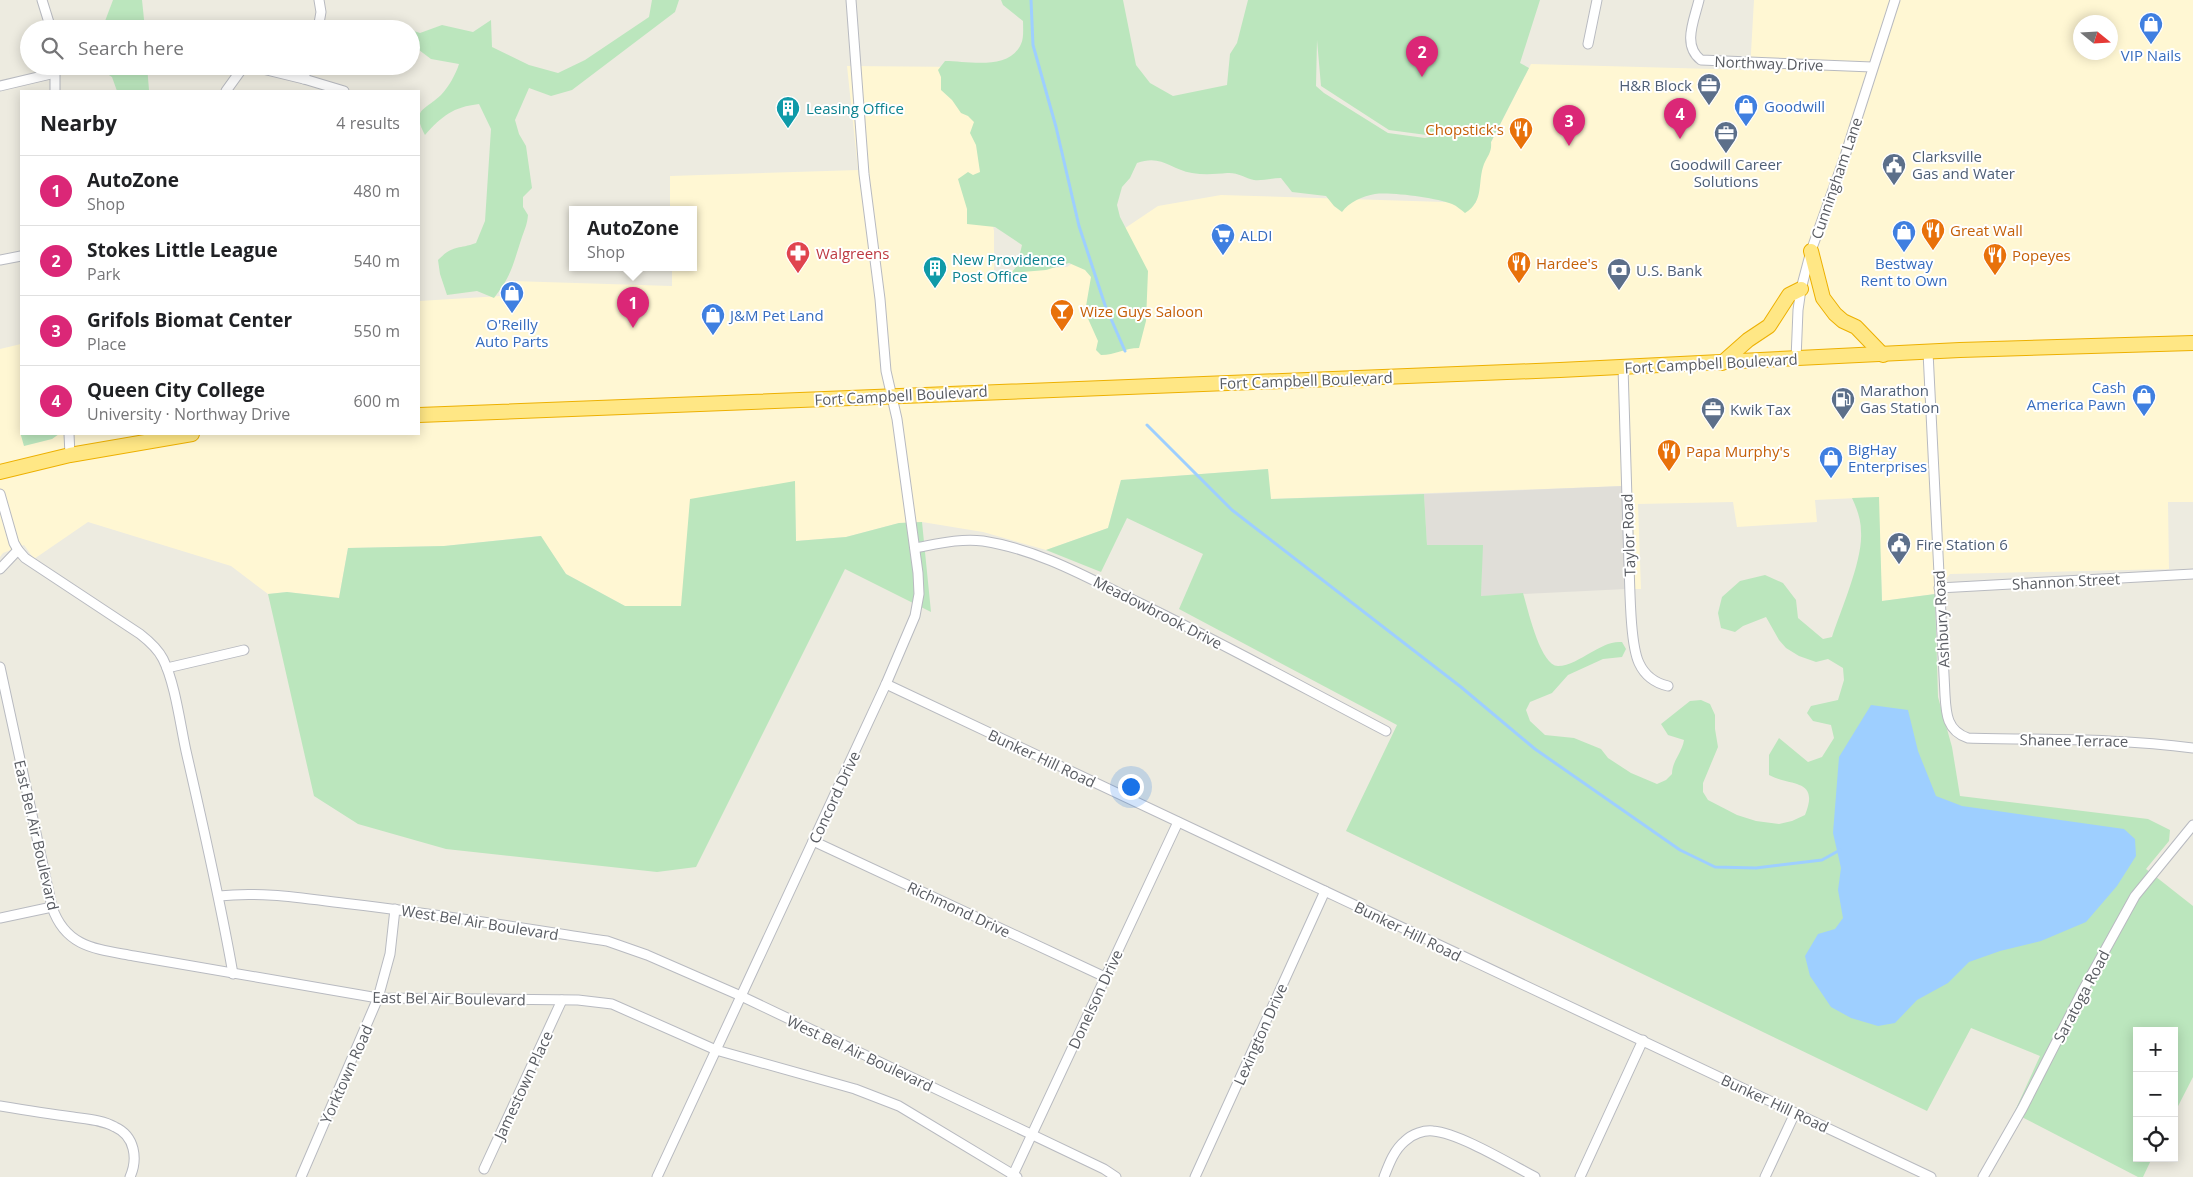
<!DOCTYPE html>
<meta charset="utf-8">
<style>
body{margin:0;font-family:"Open Sans",sans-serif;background:#f2f2f2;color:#202124}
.controls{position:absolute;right:15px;bottom:15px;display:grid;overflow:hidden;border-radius:0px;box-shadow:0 2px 12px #0003}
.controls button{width:45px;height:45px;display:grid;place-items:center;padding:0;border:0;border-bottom:1px solid #e0e0e0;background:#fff;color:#202124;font:25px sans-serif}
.compass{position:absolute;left:2073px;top:15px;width:45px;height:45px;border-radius:50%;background:#fff;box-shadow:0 2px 12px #0003;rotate:108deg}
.you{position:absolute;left:1130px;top:786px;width:18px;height:18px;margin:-12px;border:4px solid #fff;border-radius:50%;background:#1a73e8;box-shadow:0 0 0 8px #1a73e833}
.badge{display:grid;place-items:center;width:32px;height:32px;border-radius:50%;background:#db2777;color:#fff;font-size:16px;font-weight:700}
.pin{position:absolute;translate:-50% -41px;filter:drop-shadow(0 1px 2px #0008)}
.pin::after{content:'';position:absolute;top:26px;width:18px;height:15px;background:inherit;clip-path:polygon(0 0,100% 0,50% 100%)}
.popup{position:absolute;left:569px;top:206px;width:128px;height:65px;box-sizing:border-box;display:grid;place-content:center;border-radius:0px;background:#fff;filter:drop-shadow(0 1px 4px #0005);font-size:16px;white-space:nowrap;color:#757577}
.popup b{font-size:19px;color:#202124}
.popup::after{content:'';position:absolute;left:50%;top:100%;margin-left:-10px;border:10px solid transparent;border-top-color:#fff}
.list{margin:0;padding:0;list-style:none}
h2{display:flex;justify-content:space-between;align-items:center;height:65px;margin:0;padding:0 20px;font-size:21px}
h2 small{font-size:16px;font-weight:400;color:#757577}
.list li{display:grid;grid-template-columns:32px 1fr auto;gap:15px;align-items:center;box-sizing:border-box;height:70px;padding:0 20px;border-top:1px solid #e0e0e0}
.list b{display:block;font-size:19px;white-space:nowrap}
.list p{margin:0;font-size:16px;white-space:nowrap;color:#757577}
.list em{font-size:16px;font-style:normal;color:#757577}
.icon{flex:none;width:28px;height:28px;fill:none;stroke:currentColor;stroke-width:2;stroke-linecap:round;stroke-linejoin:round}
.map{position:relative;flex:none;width:2193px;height:1177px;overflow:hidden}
.search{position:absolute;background:#fff;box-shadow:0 2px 12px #0003;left:20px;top:20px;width:400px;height:55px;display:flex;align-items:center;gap:12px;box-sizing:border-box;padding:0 18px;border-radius:28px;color:#757577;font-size:19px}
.panel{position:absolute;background:#fff;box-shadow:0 2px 12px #0003;left:20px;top:90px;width:400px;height:345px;border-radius:0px}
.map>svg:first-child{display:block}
</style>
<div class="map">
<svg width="2193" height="1177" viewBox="0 0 2193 1177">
<rect width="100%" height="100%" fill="#edebe0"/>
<!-- commercial -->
<path fill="#fff7d3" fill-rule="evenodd" d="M1754,0H2193V502H2168L2169,569L1950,574L1935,594L1882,601L1878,497L1815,500L1817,522L1737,527L1733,502L1638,504L1641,589H1626L1623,486L1270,499L1268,469L1121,480L1108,528L1046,550L983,532L922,522L899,523L846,537L796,541L794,481L682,606H625L566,574L540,536L444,546L348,548L339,598L287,592L268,594L231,566L88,522L34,559L24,545L3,553L0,557V349L21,344V434H419V301L501,296L512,281L672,286V267H693V209H670V176L858,170L847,66L965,67L994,231V271L1067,267L1158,206L1221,195L1476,203L1477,170L1531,64L1750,70ZM2080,22H2110V52H2080Z"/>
<!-- industrial -->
<path fill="#e0ded8" d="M1623,486L1626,589L1481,596L1482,545H1427L1424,494Z"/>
<!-- green -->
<g fill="#bbe6bd" fill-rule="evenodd">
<path d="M113,0H142L145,29H102Z"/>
<path d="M652,0H679L675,12L572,90L551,96L529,88L515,120L519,134L526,146L532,188L523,197V207L528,215C527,225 525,228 522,237C513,264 512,275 494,298L477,291L447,295L440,274L438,260C454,244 457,250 476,243L485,221L491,129L479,104C453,107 442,116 425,135C411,109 424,111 441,95C448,88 456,74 459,64L431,59L419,50L411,49V30L420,33L442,25L473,32L491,20L492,47L529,65L558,73L585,60L649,17Z"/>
<path d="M1001,0H1123L1136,65L1150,83L1173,96L1227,85L1230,54L1237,43L1248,0H1540L1520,63L1529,68L1491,142C1492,152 1488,155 1484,164C1477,182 1485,201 1465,213C1461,210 1457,206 1452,204C1436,198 1393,192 1375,194C1363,196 1349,202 1342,212L1334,206L1326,196L1292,192L1281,178C1272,178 1262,181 1254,180C1245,178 1237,172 1227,173C1216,174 1204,175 1192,173C1170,169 1161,154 1137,163L1130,178L1122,187L1117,205L1120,217L1148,271L1146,321L1139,348C1125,348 1115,355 1101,355L1096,350L1098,341L1085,312L1091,277L1085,270L1069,263L1046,270L1011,273L1017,266L1022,245L995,227L967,224V209L958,179L968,172L973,175L980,172L976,145L970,133L974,122L968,116L961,113L952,100L941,90V77L938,70L945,61C968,61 1009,71 1021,44C1024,38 1023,28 1023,21L1003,5ZM1317,40L1321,86L1389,130L1434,136L1425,138L1388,133L1324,93L1316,86Z"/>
<path d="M99,66H147L149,90L151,91H117L112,77L98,68Z"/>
<path d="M20,432L21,434H59L52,439L24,446Z"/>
<path d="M1268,469L1271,499L1424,494L1427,545H1483L1481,596L1523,593C1528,609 1540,665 1558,666C1569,666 1581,658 1590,653C1601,647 1610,641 1622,642L1626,649L1622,657L1603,659L1568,675L1552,693L1530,702L1526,710L1530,721L1545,735L1574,738L1601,749L1608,758L1631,773L1657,784L1666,780L1672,774C1672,761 1682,753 1684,740L1668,735L1661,724L1690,701L1701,700L1710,704L1715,715V729L1718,747L1703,783V792L1708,800L1737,815L1756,821L1779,824L1792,821L1805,815C1820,778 1791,787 1769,775V755L1779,738L1808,762L1822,757L1834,738L1831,725L1813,721L1807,713L1811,706L1838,700L1844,680L1843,668L1828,659L1816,662L1799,656L1786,648L1779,640L1766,617L1743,626L1735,632L1721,628L1718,613L1722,597L1740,581L1765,575L1783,583L1796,600L1798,618L1823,639L1832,637C1841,609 1863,560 1861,532C1861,519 1857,509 1852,498L1879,497L1882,601L1935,594L1938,697L1952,747L1960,796L2148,819L2170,830L2169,841L2146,869L2193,906V1077L2174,1114V1031H2137V1158H2152L2143,1177H2138L2014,1113L2040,1056L1971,1028L1927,1111L1346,831L1397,725L1179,609L1203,554L1127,518L1101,572L1046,550L1108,528L1121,480Z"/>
<path d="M795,481L796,541L846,537L899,523L922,522L931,612L845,569L696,867L657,872L446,849L358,824L314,796L268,594L287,592L339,598L348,548L444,546L541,536L566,574L625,606H681L690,499Z"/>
</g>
<!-- water -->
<path fill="#9ecfff" d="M1871,705L1908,710L1918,751L1936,796L1962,806L2124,829L2135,839L2136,856L2117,886L2086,922L2041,941L2000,951L1969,962L1948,983L1917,1000L1895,1023L1878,1026L1851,1018L1831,1007L1810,976L1805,956L1818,934L1835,929L1843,918L1838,890L1841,868L1833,833L1839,757Z"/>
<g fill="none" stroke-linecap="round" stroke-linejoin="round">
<!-- stream -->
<g stroke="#9ecfff" stroke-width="3">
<path d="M1031,0L1033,45L1056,127L1079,226L1105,305L1125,351"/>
<path d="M1147,425L1232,510L1461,687L1535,749L1680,850L1715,867L1756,868L1822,860L1840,850"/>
</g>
<!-- minor casing -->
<g stroke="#b8bac0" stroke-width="11">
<g id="minor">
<path d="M42,0L51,29"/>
<path d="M1699,0C1694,21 1682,45 1701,60L1872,67"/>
<path d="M318,29L321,12L319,0"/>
<path d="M1588,44L1597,0"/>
<path d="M55,66V91"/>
<path d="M250,66L304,79L344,91"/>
<path d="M304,79L307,66"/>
<path d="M0,86L55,73"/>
<path d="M226,91L244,66"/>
<path d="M0,260L21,256"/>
<path d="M1928,352L1945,695C1946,714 1947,731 1968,738C2043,740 2118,738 2193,748"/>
<path d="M1796,359L1798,310L1801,289L1811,251L1845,156L1895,0"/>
<path d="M1623,367C1625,433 1627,499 1629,565C1630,588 1630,644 1639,663C1645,676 1655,683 1668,686"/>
<path d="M69,434L70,455"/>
<path d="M0,494L14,543L18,550L25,558L140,634C149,641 158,649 163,659C175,683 180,723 186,751C203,825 220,899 233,974"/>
<path d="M915,548C937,544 960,538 983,541C1035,549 1081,574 1127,597C1215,639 1300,686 1386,731"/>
<path d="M0,569L18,550"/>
<path d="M1939,588L2193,574"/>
<path d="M0,667L52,907C66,948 97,949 134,956L378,998L578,1000L612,1004L716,1050L855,1089L899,1106L1017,1177"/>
<path d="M167,668L244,650"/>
<path d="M886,684L1931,1177"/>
<path d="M813,841L1105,977"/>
<path d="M219,896C263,891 307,899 351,904C437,914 522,928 607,941L647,955L741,996L1104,1169L1116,1177"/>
<path d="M0,918L52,907"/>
<path d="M0,1106C24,1110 49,1114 73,1117C87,1119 103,1120 115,1127C135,1136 138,1159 130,1177"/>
<path d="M484,1169L562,1000"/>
<path d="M301,1177L378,998L390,954L395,909"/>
<path d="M657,1177L886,684L915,616L919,594L918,573L897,419L886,371L880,299L864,174L851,0"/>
<path d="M1012,1177L1178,822"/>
<path d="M1195,1177L1325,891"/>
<path d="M1384,1177C1389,1164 1394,1150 1405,1141C1412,1134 1424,1130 1433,1131C1459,1133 1510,1164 1535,1177"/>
<path d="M1580,1177L1643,1040"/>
<path d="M1765,1177L1795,1113"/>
<path d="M1983,1177L2022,1109L2082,992L2135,896L2193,825"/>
</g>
</g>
<!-- highway casing -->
<g stroke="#edb000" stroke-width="16">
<g id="highway">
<path d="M1811,251L1823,298L1835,314L1843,321L1856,327L1883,355"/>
<path d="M1722,363L1748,340L1769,326L1789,295L1801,289"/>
<path d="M419,415L1560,370L1960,350L2193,343"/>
<path d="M0,472L70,455L192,434"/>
</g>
</g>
<!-- minor -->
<use href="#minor" stroke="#fff" stroke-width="9"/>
<!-- highway -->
<use href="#highway" stroke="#ffe785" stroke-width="14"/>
</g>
<!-- icons -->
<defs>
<g id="shop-pin" transform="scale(1.25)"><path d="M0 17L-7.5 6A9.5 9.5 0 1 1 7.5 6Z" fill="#3f7fe0" stroke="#fff"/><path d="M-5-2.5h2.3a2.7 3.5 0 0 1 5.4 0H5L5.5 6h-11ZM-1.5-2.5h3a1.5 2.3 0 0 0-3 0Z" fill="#fff"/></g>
<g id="office-pin" transform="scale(1.25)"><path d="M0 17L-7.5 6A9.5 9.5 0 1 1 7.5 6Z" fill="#5c6f8a" stroke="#fff"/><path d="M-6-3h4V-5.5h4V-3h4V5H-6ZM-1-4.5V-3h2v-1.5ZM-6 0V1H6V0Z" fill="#fff"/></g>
<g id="building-pin" transform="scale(1.25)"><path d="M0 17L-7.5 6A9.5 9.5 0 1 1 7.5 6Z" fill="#0f9aa8" stroke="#fff"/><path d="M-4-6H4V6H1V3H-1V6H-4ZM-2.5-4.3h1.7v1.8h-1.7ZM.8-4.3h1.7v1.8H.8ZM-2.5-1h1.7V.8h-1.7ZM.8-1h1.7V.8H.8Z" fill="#fff"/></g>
<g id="restaurant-pin" transform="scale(1.25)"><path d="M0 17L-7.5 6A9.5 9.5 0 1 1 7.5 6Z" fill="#e8710a" stroke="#fff"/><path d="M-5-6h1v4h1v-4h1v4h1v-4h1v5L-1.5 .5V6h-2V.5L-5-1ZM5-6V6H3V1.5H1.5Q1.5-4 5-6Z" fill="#fff"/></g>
<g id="civic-pin" transform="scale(1.25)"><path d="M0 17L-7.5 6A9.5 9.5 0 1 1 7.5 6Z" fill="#5c6f8a" stroke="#fff"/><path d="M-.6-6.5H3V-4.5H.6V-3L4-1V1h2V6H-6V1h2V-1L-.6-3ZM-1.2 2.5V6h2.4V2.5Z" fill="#fff"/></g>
<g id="supermarket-pin" transform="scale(1.25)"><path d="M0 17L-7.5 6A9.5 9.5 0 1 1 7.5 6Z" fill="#3f7fe0" stroke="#fff"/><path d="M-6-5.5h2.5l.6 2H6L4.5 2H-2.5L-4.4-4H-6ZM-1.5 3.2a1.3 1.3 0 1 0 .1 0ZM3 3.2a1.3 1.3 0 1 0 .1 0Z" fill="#fff"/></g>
<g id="pharmacy-pin" transform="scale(1.25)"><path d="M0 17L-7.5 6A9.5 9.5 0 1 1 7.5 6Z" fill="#e0444e" stroke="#fff"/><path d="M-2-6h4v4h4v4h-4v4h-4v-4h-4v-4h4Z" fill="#fff"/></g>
<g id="bank-pin" transform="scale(1.25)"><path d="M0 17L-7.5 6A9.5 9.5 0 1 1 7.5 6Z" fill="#5c6f8a" stroke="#fff"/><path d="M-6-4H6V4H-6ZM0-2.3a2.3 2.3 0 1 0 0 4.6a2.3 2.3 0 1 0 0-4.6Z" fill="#fff"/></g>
<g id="bar-pin" transform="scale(1.25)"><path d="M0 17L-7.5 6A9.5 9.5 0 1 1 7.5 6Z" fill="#e8710a" stroke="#fff"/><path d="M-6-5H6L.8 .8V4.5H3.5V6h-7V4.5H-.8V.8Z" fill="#fff"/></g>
<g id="fuel-pin" transform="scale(1.25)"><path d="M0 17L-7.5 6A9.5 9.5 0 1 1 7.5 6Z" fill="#5c6f8a" stroke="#fff"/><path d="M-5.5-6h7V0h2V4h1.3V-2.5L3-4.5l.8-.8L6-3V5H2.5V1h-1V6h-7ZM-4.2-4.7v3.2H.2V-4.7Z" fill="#fff"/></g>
</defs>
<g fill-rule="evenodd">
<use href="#shop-pin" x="2151" y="24"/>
<use href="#office-pin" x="1709" y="85"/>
<use href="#shop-pin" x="1746" y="106"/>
<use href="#building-pin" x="788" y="108"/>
<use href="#restaurant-pin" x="1521" y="129"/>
<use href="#office-pin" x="1726" y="133"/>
<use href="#civic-pin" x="1894" y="165"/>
<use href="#restaurant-pin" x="1933" y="230"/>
<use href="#shop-pin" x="1904" y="232"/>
<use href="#supermarket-pin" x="1223" y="235"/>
<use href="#pharmacy-pin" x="798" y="253"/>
<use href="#restaurant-pin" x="1995" y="255"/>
<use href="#restaurant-pin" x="1519" y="263"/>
<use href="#building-pin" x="935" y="268"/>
<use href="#bank-pin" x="1619" y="270"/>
<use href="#shop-pin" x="512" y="293"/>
<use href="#bar-pin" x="1062" y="311"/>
<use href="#shop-pin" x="713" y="315"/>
<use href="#shop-pin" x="2144" y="396"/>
<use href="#fuel-pin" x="1843" y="399"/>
<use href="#office-pin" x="1713" y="409"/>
<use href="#restaurant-pin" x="1669" y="451"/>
<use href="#shop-pin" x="1831" y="458"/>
<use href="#civic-pin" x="1899" y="544"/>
</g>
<g text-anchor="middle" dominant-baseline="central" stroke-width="4" stroke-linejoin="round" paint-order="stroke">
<!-- shop labels -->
<g font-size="15" fill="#366cbe" stroke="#fff" text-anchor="start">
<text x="2151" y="55" text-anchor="middle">VIP Nails</text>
<text x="1764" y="106">Goodwill</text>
<text x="1240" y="235">ALDI</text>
<text x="1904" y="263" text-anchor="middle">Bestway<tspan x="1904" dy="17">Rent to Own</tspan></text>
<text x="730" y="315">J&amp;M Pet Land</text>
<text x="512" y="324" text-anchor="middle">O'Reilly<tspan x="512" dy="17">Auto Parts</tspan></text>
<text x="2126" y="387" text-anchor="end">Cash<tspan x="2126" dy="17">America Pawn</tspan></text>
<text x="1848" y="449">BigHay<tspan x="1848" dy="17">Enterprises</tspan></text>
</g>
<!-- street labels -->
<g font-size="15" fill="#595c62" stroke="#fff">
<text transform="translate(1769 63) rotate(2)">Northway Drive</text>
<text transform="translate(1836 178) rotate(-71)">Cunningham Lane</text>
<text transform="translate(1711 363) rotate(-3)">Fort Campbell Boulevard</text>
<text transform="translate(1306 380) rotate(-2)">Fort Campbell Boulevard</text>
<text transform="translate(901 395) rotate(-3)">Fort Campbell Boulevard</text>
<text transform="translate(1628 535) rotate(-92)">Taylor Road</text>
<text transform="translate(2066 581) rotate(-3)">Shannon Street</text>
<text transform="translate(1158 612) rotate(27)">Meadowbrook Drive</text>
<text transform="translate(1941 619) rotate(-93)">Ashbury Road</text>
<text transform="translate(2074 740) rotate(1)">Shanee Terrace</text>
<text transform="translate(1042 758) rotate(25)">Bunker Hill Road</text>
<text transform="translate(834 797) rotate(-65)">Concord Drive</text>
<text transform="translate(37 835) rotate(77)">East Bel Air Boulevard</text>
<text transform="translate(959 909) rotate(25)">Richmond Drive</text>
<text transform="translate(480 922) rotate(9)">West Bel Air Boulevard</text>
<text transform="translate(1408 931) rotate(26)">Bunker Hill Road</text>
<text transform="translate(2081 996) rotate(-62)">Saratoga Road</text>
<text transform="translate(449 998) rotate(1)">East Bel Air Boulevard</text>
<text transform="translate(1095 999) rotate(-65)">Donelson Drive</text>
<text transform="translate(1260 1034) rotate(-66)">Lexington Drive</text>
<text transform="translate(860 1053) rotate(25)">West Bel Air Boulevard</text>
<text transform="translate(346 1074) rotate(-66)">Yorktown Road</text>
<text transform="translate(523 1085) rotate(-65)">Jamestown Place</text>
<text transform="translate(1775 1103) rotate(25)">Bunker Hill Road</text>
</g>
<!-- service labels -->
<g font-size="15" fill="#4e5e75" stroke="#fff" text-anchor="start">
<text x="1692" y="85" text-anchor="end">H&amp;R Block</text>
<text x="1912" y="156">Clarksville<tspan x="1912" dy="17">Gas and Water</tspan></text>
<text x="1726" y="164" text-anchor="middle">Goodwill Career<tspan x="1726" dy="17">Solutions</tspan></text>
<text x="1636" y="270">U.S. Bank</text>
<text x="1860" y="390">Marathon<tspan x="1860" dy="17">Gas Station</tspan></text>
<text x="1730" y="409">Kwik Tax</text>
<text x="1916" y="544">Fire Station 6</text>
</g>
<!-- culture labels -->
<g font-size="15" fill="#0d838f" stroke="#fff" text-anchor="start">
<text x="806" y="108">Leasing Office</text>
<text x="952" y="259">New Providence<tspan x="952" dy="17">Post Office</tspan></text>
</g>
<!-- food labels -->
<g font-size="15" fill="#c56008" stroke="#fff" text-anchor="start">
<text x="1504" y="129" text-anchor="end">Chopstick's</text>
<text x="1950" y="230">Great Wall</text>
<text x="2012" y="255">Popeyes</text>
<text x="1536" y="263">Hardee's</text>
<text x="1080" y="311">Wize Guys Saloon</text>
<text x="1686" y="451">Papa Murphy's</text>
</g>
<!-- health labels -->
<g font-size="15" fill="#be3a42" stroke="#fff" text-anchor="start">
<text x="816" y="253">Walgreens</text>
</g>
</g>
</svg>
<div class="controls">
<button>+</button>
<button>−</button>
<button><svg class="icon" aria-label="locate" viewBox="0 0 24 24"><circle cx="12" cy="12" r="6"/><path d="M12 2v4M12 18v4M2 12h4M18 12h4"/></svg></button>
</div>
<svg class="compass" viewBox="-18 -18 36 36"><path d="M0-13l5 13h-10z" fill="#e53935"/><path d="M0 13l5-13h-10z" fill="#757577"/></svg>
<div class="you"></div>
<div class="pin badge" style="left:633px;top:328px">1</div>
<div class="popup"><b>AutoZone</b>Shop</div>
<div class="pin badge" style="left:1422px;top:77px">2</div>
<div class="pin badge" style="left:1569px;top:146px">3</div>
<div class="pin badge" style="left:1680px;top:139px">4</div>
<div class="search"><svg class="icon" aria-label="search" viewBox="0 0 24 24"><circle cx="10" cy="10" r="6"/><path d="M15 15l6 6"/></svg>Search here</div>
<section class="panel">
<h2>Nearby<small>4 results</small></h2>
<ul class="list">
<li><span class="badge">1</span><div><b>AutoZone</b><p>Shop</p></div><em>480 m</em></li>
<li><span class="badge">2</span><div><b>Stokes Little League</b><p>Park</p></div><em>540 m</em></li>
<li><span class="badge">3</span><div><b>Grifols Biomat Center</b><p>Place</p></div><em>550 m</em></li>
<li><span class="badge">4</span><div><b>Queen City College</b><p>University · Northway Drive</p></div><em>600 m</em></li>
</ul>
</section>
</div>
